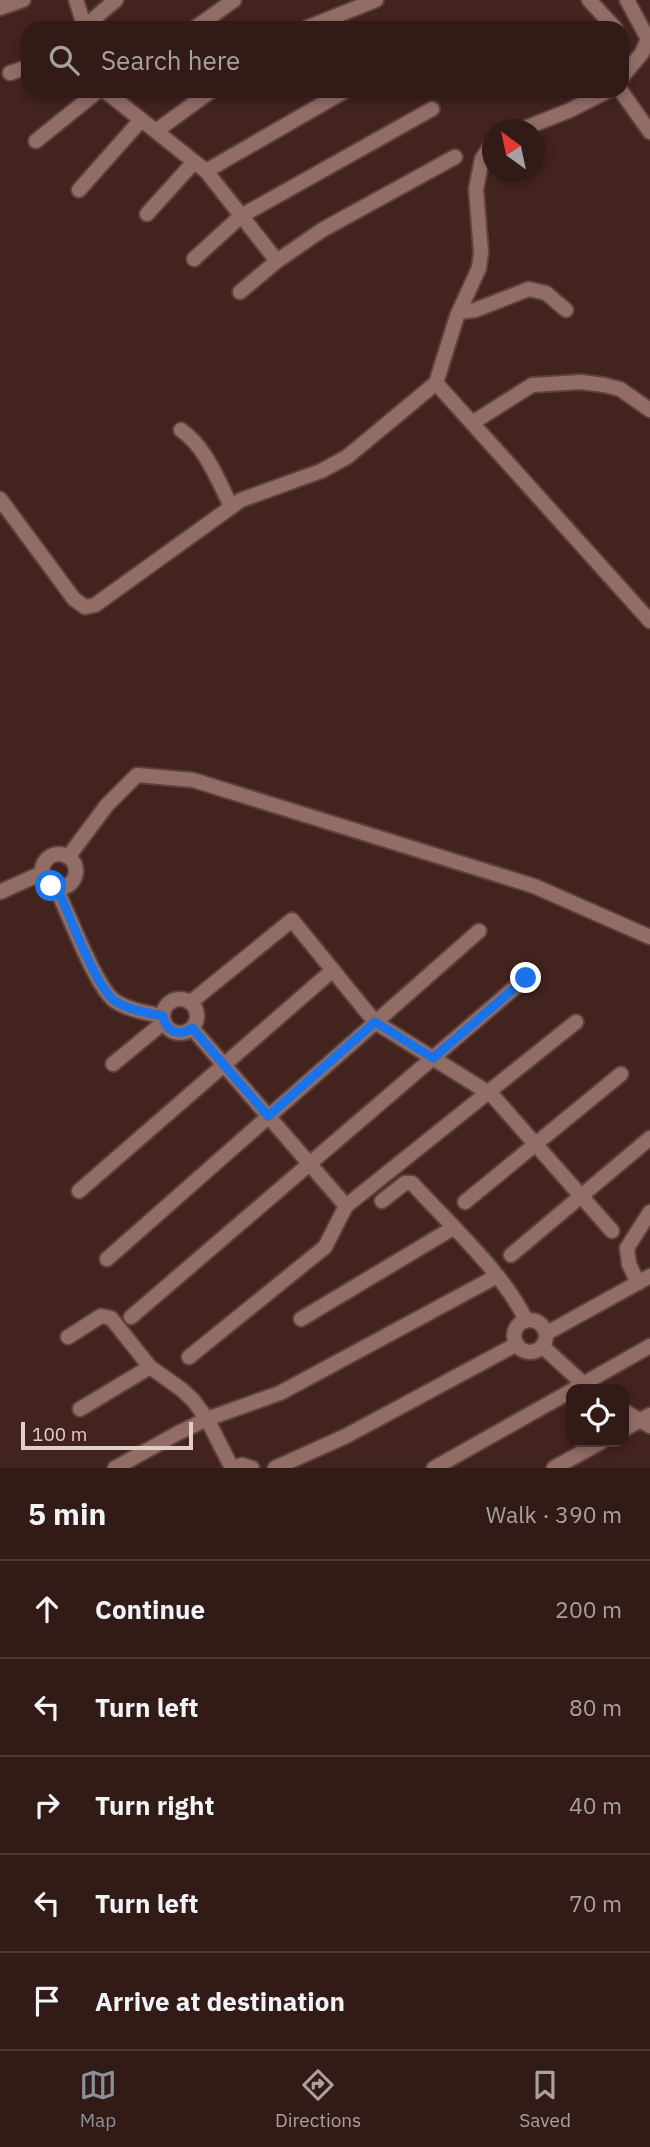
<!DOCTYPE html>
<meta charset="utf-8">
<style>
body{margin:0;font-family:"IBM Plex Sans",sans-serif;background:#3a231f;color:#f1f3f6}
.controls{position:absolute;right:21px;bottom:21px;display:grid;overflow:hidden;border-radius:14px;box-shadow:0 4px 10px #0003}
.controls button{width:63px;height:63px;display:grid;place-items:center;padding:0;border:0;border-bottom:2px solid #4d3835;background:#321a16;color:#f1f3f6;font:35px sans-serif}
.compass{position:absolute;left:482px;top:119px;width:63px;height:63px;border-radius:50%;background:#321a16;box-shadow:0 4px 10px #0003;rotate:327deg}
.scale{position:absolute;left:21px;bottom:18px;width:172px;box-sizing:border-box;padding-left:7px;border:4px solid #e3cdc9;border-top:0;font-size:19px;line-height:24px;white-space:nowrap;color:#e3cdc9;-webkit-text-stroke:5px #43231e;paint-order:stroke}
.stop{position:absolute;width:21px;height:21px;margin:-16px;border:5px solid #1a73e8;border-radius:50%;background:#fff}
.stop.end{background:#1a73e8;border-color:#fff;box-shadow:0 2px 7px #0008}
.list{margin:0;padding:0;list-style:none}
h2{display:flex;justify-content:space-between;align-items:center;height:91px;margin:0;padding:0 28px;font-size:30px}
h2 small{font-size:23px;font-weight:400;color:#a8a1a1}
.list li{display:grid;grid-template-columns:46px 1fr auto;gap:21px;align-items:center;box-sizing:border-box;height:98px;padding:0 28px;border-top:2px solid #4d3835}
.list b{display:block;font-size:26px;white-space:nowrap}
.list em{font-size:23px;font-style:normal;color:#a8a1a1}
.icon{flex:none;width:38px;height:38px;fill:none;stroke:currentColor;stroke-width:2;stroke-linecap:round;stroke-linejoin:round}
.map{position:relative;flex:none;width:650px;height:1468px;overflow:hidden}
.search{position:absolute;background:#321a16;box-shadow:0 4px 10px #0003;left:21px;right:21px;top:21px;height:77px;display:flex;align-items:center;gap:18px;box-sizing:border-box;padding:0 24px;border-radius:21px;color:#a8a1a1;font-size:26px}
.sheet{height:581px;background:#321a16}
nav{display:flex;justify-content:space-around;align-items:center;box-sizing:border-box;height:98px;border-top:2px solid #4d3835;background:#321a16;font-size:19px;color:#a8a1a1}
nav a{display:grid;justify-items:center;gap:4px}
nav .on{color:#8c9099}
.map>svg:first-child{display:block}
</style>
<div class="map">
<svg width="650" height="1468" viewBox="0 0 650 1468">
<rect width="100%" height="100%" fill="#43231e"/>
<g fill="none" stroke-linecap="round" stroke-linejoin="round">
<!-- minor casing -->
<g stroke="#5c413d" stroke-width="18">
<g id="minor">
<path d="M76,0L85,28"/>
<path d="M589,0L615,28"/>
<path d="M0,8L23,0"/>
<path d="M84,27L116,0"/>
<path d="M195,28L234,0"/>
<path d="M306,28L376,0"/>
<path d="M10,73L28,67"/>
<path d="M622,77L642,53L648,39L627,0"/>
<path d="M105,91L206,171L277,261"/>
<path d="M621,91L650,132"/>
<path d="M520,130L568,111L608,91"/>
<path d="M156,131L211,91"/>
<path d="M36,141L98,91"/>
<path d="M206,171L345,91"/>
<path d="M79,190L141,120"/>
<path d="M147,214L194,162"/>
<path d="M194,259L241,216L432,109"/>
<path d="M240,292L277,261L322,230L455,157"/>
<path d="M459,312L475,310L529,289L546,293L566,310"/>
<path d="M436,383L650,621"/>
<path d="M472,423L532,385L581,382L604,385L620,389L650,410"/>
<path d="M181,430C206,447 218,481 231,506"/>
<path d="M0,499L74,599L85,607L95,605L241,500L321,471L347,457L436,383L457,316L479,268L481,252L476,189L482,159L492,144"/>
<circle cx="59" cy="871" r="17"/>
<path d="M68,857L107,805L137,775L193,780L534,886L650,937"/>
<path d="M56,888C68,912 96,988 115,1001C129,1010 147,1013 163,1016"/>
<path d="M0,892L42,873"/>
<circle cx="180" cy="1016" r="17"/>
<path d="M191,1002L292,920L375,1022L492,1095L612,1231"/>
<path d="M192,1028L346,1206"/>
<path d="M113,1064L164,1022"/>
<path d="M79,1191L333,970"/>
<path d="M382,1201L405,1183H412C449,1224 502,1271 526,1320"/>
<path d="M465,1202L621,1074"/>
<path d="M511,1255L650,1138"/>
<path d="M107,1259L479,931"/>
<path d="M638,1283L629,1264L627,1248L650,1212"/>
<path d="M131,1317L526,978"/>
<path d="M301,1319L453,1228"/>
<circle cx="530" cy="1336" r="16"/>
<path d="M547,1333L650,1276"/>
<path d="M68,1337L101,1316L111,1318L150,1367L181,1389L193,1400L207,1419L232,1468L242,1465L252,1468"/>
<path d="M542,1346L588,1388"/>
<path d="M189,1357L325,1247L346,1206L576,1022"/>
<path d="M574,1389L650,1346"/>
<path d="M80,1409L150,1367"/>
<path d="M624,1411L650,1426"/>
<path d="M624,1429L650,1415"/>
<path d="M115,1468L178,1433L207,1419L280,1393L497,1276"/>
<path d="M275,1468L346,1436L517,1344"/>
<path d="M434,1468L571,1391"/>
<path d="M554,1468L601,1442"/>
</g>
</g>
<!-- minor -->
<use href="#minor" stroke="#926d66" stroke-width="14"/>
</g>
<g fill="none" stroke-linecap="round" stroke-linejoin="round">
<!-- route -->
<path stroke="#1a73e8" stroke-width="9" d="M51,886L57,888C68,912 96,988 115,1001C129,1010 147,1013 163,1016C166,1032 179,1037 192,1028L268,1116L375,1022L433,1058L526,978"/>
</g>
</svg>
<div class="controls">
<button><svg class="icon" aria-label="locate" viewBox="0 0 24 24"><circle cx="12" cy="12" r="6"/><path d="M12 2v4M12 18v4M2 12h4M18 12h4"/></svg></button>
</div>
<svg class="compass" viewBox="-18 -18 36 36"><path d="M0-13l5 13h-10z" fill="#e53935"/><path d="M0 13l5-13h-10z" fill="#a8a1a1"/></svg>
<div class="scale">100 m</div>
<div class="stop" style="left:51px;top:886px"></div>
<div class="stop end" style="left:526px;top:978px"></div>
<div class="search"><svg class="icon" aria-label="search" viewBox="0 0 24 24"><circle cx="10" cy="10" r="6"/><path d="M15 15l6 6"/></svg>Search here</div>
</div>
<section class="sheet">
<h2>5 min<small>Walk · 390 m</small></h2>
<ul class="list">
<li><svg class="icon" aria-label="ahead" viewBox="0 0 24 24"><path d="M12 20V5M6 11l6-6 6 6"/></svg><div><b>Continue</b></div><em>200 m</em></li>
<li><svg class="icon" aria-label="left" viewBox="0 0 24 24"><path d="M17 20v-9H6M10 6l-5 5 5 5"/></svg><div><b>Turn left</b></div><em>80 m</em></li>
<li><svg class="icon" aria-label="right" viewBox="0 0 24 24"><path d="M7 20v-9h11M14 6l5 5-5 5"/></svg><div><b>Turn right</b></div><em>40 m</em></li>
<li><svg class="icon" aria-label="left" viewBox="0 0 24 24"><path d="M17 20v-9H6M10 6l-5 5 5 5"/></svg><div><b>Turn left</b></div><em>70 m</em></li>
<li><svg class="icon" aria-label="arrive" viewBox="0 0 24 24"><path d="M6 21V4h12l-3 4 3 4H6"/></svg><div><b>Arrive at destination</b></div></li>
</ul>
</section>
<nav>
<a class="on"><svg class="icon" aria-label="map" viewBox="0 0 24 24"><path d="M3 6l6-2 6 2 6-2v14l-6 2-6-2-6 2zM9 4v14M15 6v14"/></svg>Map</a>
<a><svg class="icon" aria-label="directions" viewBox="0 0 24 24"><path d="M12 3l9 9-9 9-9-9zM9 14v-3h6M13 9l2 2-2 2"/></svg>Directions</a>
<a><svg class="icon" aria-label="saved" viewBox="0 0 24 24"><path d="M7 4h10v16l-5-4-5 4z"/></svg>Saved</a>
</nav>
